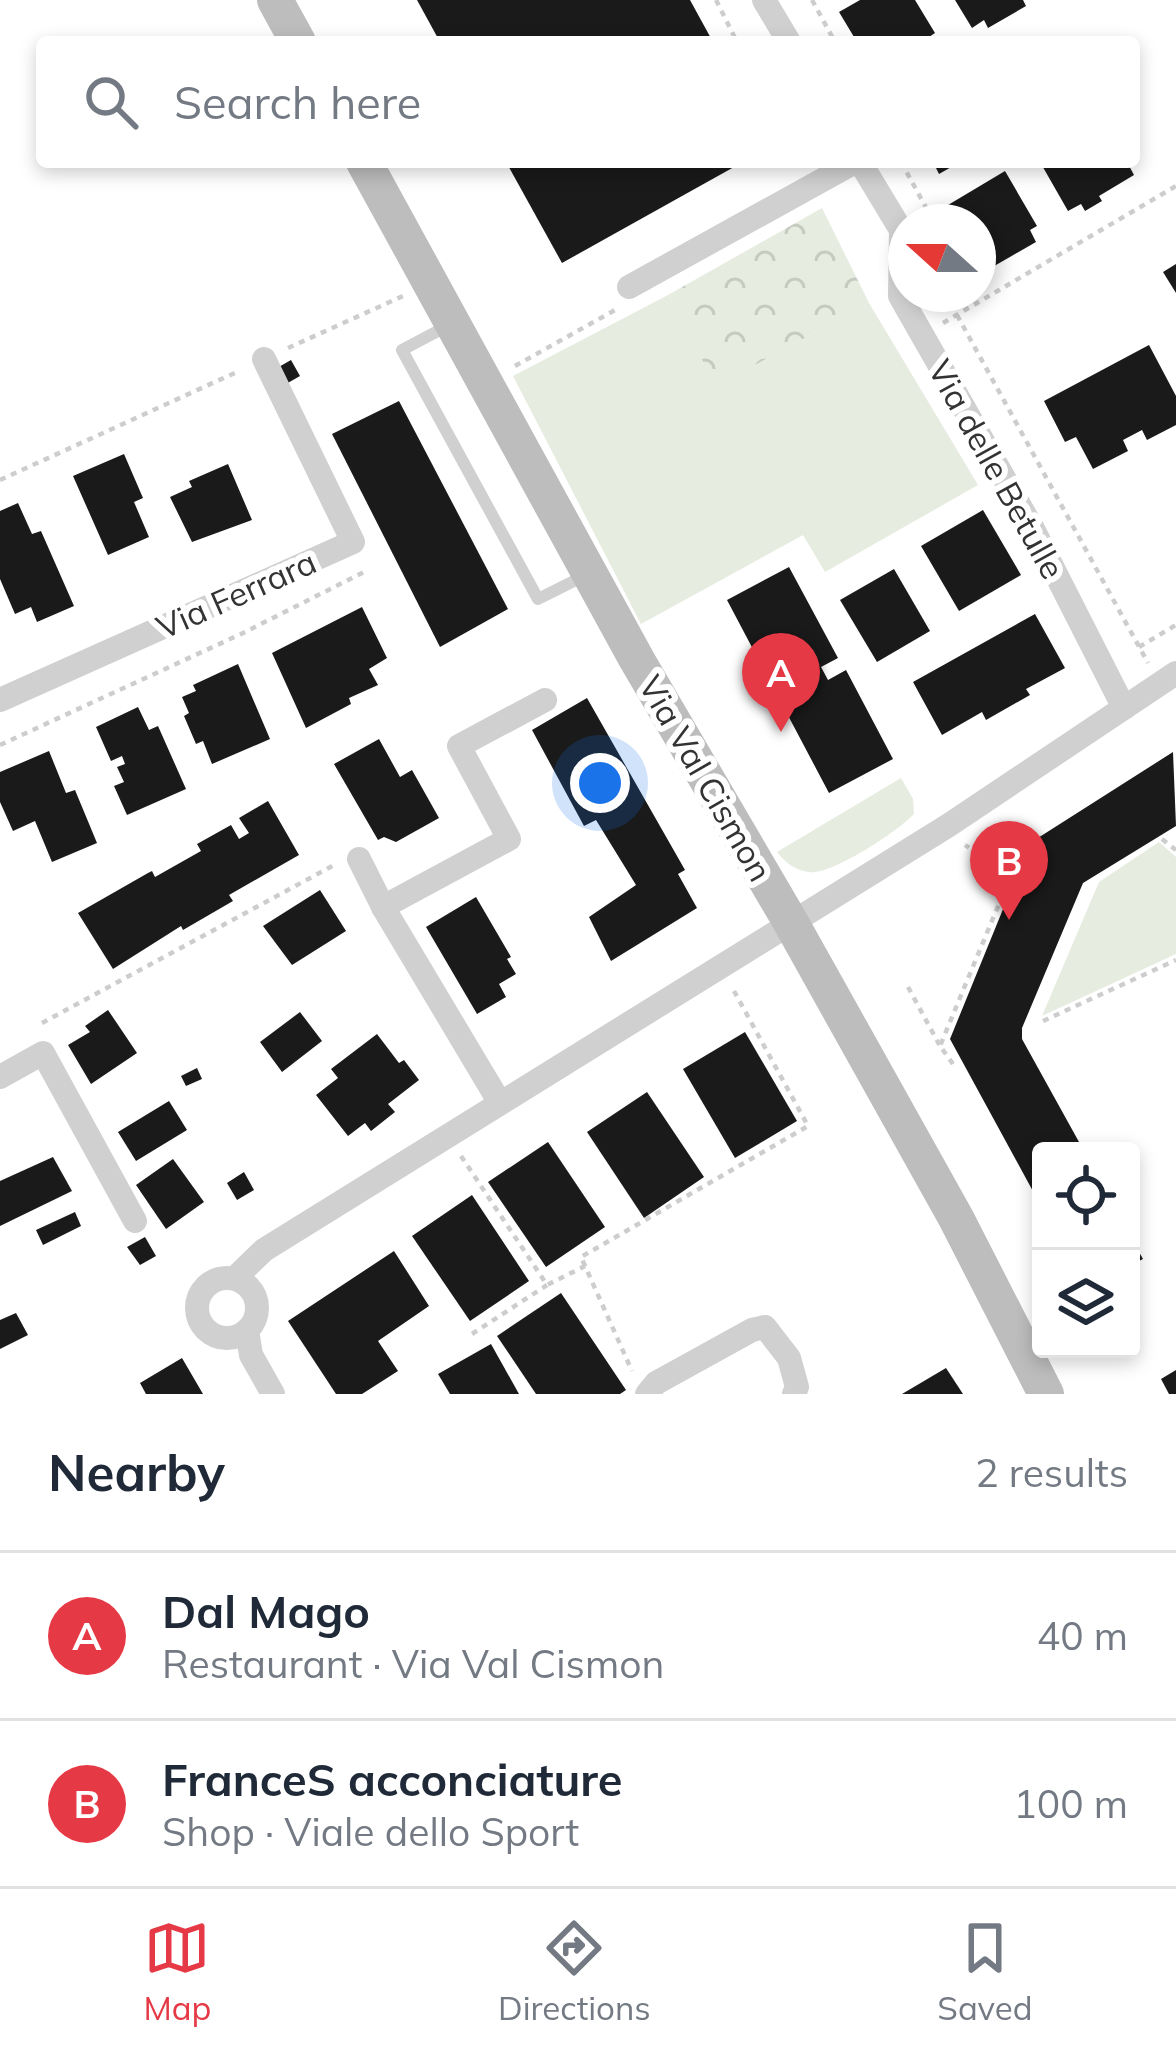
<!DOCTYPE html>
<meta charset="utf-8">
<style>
body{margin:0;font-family:Mulish,sans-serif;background:#f2f2f3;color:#1f2937}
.controls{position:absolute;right:36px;bottom:36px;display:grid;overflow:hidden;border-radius:12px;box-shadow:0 6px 18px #0003}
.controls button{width:108px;height:108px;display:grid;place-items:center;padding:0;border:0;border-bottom:3px solid #e0e1e3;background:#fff;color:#1f2937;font:60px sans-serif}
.compass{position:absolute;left:888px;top:204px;width:108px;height:108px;border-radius:50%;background:#fff;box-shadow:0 6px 18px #0003;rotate:291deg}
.you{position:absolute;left:600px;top:783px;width:42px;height:42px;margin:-30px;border:9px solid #fff;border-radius:50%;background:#1a73e8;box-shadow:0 0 0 18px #1a73e833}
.badge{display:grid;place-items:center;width:78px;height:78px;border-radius:50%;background:#e63946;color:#fff;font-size:39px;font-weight:700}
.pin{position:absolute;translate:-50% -99px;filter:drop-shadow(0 3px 6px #0008)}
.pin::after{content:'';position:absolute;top:63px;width:42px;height:36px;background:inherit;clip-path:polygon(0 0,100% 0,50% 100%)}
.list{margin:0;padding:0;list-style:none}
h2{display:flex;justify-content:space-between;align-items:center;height:156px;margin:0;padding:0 48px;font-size:51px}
h2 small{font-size:39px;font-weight:400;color:#747a83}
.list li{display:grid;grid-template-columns:78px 1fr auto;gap:36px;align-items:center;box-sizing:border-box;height:168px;padding:0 48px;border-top:3px solid #e0e1e3}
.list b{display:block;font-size:45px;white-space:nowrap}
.list p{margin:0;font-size:39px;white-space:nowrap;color:#747a83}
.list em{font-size:39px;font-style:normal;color:#747a83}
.icon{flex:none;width:66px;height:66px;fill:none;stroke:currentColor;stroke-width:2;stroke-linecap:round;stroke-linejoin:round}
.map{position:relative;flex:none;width:1176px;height:1394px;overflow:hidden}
.search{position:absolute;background:#fff;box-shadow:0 6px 18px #0003;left:36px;right:36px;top:36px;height:132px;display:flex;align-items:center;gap:30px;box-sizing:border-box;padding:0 42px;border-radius:12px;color:#747a83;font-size:45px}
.sheet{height:492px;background:#fff}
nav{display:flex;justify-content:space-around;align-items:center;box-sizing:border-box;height:168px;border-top:3px solid #e0e1e3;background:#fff;font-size:33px;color:#747a83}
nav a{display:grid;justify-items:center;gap:6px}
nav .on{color:#e63946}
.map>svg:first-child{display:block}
</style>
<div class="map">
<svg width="1176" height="1394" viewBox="0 0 1176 1394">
<defs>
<pattern id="forest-crowns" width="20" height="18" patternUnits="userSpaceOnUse" patternTransform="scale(3)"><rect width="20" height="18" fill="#e6ecdf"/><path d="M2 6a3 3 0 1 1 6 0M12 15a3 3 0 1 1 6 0" fill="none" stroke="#c6cbc0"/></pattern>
</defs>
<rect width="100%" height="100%" fill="#fff"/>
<!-- green -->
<g fill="#e6ecdf">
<path d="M668,295L717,385L869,303L978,485L825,572L803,535L641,624L513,376Z"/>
<path d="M901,778L913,799L914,814C898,831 831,876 808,872C793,869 786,863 777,852Z"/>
<path d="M1159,842L1176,857V954L1042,1016L1099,882Z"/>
</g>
<!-- forest -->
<path fill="url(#forest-crowns)" d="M822,208L869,303L716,386L668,295Z"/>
<!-- building -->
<g fill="#1a1a1a">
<path d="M417,0H690L713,42H440Z"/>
<path d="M860,0H915L935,33L929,37L932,42H857L839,12Z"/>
<path d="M955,0H1023L1026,6L988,28L984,20L972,28Z"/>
<path d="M506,162H743L562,263Z"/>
<path d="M933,162H960L939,174Z"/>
<path d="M1040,162H1127L1134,175L1099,196L1102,201L1085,211L1081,204L1068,211Z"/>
<path d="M1005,171L1037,226L1030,230L1036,242L989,269L982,256L978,258V222H951L943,208Z"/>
<path d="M1176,264V293L1163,272Z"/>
<path d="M1149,345L1176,396V425L1147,440L1142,430L1123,440L1128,451L1093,469L1076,437L1065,442L1044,401Z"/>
<path d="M291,360L300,376L286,384L277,368Z"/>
<path d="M399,401L508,609L440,647L332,434Z"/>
<path d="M124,454L143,498L134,502L149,537L108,555L73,476Z"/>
<path d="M228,464L252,520L192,542L170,497L192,487L189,481Z"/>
<path d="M18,503L32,534L41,531L74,606L37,622L31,607L15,614L0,579V511Z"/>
<path d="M983,510L1021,575L959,611L921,546Z"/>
<path d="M789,567L838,658L821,667L828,680L846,670L893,759L829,793L727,600Z"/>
<path d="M894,569L930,631L877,662L840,600Z"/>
<path d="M362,607L387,658L369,669L378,685L349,698L351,704L306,728L272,653Z"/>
<path d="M1035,614L1065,668L1026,689L1030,695L986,720L982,712L942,735L913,682Z"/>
<path d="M238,664L270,739L212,764L203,741L196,744L184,716L189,713L182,697L196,691L193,685Z"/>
<path d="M587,698L685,870L678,874L697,908L611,961L589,917L636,885L596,820L584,826L532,730Z"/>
<path d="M138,707L149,730L158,726L186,789L127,815L114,786L124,782L117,767L125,764L122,756L111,761L96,727Z"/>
<path d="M379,739L400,777L412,770L439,818L396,842L384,837L378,840L334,764Z"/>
<path d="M49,751L66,793L75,790L97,843L52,862L35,821L13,831L0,802V772Z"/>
<path d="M1173,752L1176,826L1083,883L1022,1028V1039L1084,1151H1041V1206L950,1039L1030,843Z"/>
<path d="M268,801L299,855L229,895L233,901L183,930L181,926L113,969L78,913L148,873L152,871L155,877L201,851L197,844L231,825L239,839L249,833L239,818Z"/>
<path d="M320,890L346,931L292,965L263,926Z"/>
<path d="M476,897L511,957L507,959L516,974L499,984L506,997L477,1014L426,927Z"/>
<path d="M108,1010L137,1053L91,1084L68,1045L90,1032L85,1026Z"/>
<path d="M300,1012L322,1041L282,1072L260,1042Z"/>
<path d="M745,1032L797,1121L735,1158L683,1069Z"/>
<path d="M377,1034L399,1063L404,1060L419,1080L388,1104L395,1112L371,1131L365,1123L348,1136L316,1095L338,1078L331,1069Z"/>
<path d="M197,1068L202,1079L186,1086L181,1076Z"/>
<path d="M647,1092L704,1177L644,1218L587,1132Z"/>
<path d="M169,1101L187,1130L136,1161L118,1132Z"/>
<path d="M548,1142L605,1227L546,1267L488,1182Z"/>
<path d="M53,1157L72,1191L0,1226V1181Z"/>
<path d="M173,1159L204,1202L166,1229L136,1185Z"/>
<path d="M244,1172L254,1190L237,1200L227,1183Z"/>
<path d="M472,1195L529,1281L470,1321L412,1236Z"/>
<path d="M75,1212L81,1226L43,1245L36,1230Z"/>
<path d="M145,1237L156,1256L140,1265L127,1247Z"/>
<path d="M1131,1238L1143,1259L1131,1265Z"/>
<path d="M394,1251L429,1306L378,1341L398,1371L362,1394H336L288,1321Z"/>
<path d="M561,1293L626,1390L620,1394H536L497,1336Z"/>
<path d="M16,1313L28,1335L0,1349V1320Z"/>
<path d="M491,1344L519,1394H450L438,1374Z"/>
<path d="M182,1358L203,1394H146L140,1383Z"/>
<path d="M946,1368L963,1394H902Z"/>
<path d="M1176,1370V1394H1169L1161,1379Z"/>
</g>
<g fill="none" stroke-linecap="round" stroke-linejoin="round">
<!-- path -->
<g stroke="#cdcdcd" stroke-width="4.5" stroke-dasharray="6 6" stroke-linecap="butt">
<path d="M716,0L737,42"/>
<path d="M812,0L835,42"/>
<path d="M901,162L934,222"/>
<path d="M957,315L1148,663"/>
<path d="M943,323L1176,186"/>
<path d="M288,348L403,296"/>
<path d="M515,366L615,310"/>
<path d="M0,480L239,371"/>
<path d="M1139,647L1176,625"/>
<path d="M0,745L241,634L366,571"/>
<path d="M1162,839L1176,850"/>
<path d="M908,987L940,1046"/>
<path d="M1043,1021L1176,960"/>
<path d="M42,1023L336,864"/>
<path d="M953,1064L940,1046L1023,846L1006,834L971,849L965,845"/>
<path d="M461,1156L547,1285L585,1266L632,1371"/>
<path d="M585,1266L581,1257L808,1126L734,991"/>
<path d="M472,1334L547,1285"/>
</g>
<!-- service -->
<path stroke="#d0d0d0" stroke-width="12" d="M451,324L402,350L538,599L588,574"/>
<!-- minor -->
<g stroke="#d0d0d0" stroke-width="24">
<path d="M764,0L789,42"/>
<path d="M860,162L901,230L900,296L1033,529L1124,708"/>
<path d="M629,287L855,162"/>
<path d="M0,700L353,542L264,359"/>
<path d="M359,859L383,907L500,1103"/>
<path d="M383,907L509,839L459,746L545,700"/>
<path d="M0,1077L43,1053L135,1221"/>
<path d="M235,1278L264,1250L949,825L1176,673"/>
<circle cx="227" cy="1308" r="30"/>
<path d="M247,1330L251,1355L273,1394"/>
<path d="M647,1394L656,1383L752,1330L765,1327L789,1358L797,1387L794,1394"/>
</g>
<!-- secondary -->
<g stroke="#bdbdbd" stroke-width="36">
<path d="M275,0L298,42"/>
<path d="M364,162L637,660L790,921L956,1218L1046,1394"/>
</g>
</g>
<g text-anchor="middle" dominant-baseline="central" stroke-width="12" stroke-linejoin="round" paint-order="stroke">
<!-- street labels -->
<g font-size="33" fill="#333" stroke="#fff">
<text transform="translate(997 469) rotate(61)">Via delle Betulle</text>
<text transform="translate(236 594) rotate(-24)">Via Ferrara</text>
<text transform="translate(706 778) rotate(60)">Via Val Cismon</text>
</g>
</g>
</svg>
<div class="controls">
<button><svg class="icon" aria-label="locate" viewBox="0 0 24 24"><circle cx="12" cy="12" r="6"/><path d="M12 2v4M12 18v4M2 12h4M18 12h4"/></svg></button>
<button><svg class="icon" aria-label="layers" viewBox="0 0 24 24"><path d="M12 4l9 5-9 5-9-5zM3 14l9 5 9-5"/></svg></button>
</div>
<svg class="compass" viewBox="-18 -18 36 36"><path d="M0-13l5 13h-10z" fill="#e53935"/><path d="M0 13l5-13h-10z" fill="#747a83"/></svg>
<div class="you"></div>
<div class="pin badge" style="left:781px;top:732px">A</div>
<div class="pin badge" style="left:1009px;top:920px">B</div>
<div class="search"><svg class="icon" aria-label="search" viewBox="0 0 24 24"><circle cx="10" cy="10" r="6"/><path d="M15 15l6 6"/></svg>Search here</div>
</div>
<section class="sheet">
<h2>Nearby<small>2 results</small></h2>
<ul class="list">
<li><span class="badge">A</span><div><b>Dal Mago</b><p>Restaurant · Via Val Cismon</p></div><em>40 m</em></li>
<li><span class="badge">B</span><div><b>FranceS acconciature</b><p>Shop · Viale dello Sport</p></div><em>100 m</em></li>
</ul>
</section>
<nav>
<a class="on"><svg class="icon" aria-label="map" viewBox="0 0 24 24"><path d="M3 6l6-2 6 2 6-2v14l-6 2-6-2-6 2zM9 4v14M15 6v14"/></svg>Map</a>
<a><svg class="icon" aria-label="directions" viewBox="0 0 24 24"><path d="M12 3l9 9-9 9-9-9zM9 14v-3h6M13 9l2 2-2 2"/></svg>Directions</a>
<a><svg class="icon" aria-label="saved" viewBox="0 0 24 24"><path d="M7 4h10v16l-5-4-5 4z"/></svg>Saved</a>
</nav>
